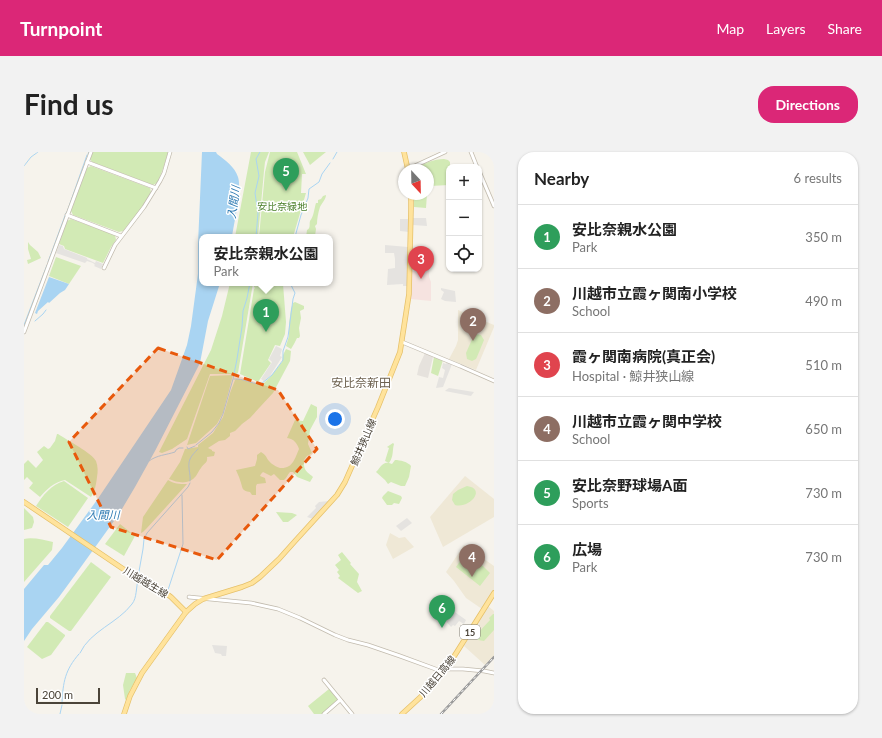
<!DOCTYPE html>
<meta charset="utf-8">
<style>
body{margin:0;font-family:Lato,"Noto Sans JP",sans-serif;background:#f2f2f2;color:#222}
.controls{position:absolute;right:12px;top:12px;display:grid;overflow:hidden;border-radius:8px;box-shadow:0 1px 3px #0004}
.controls button{width:36px;height:36px;display:grid;place-items:center;padding:0;border:0;border-bottom:1px solid #e0e0e0;background:#fff;color:#222;font:20px sans-serif}
.compass{position:absolute;left:374px;top:12px;width:36px;height:36px;border-radius:50%;background:#fff;box-shadow:0 1px 3px #0004;rotate:158deg}
.scale{position:absolute;left:12px;bottom:10px;width:64px;box-sizing:border-box;padding-left:4px;border:2px solid #4b4439;border-top:0;font-size:11px;line-height:14px;white-space:nowrap;color:#4b4439;-webkit-text-stroke:3px #fff;paint-order:stroke}
.you{position:absolute;left:311px;top:267px;width:14px;height:14px;margin:-10px;border:3px solid #fff;border-radius:50%;background:#1a73e8;box-shadow:0 0 0 6px #1a73e833}
.badge{display:grid;place-items:center;width:26px;height:26px;border-radius:50%;background:#db2777;color:#fff;font-size:13px;font-weight:700}
.pin{position:absolute;translate:-50% -33px;filter:drop-shadow(0 1px 2px #0008)}
.pin::after{content:'';position:absolute;top:21px;width:14px;height:12px;background:inherit;clip-path:polygon(0 0,100% 0,50% 100%)}
.popup{position:absolute;left:175px;top:82px;width:134px;height:52px;box-sizing:border-box;display:grid;place-content:center;border-radius:8px;background:#fff;filter:drop-shadow(0 1px 3px #0005);font-size:13px;white-space:nowrap;color:#767676}
.popup b{font-size:15px;color:#222}
.popup::after{content:'';position:absolute;left:50%;top:100%;margin-left:-8px;border:8px solid transparent;border-top-color:#fff}
.list{margin:0;padding:0;list-style:none}
h2{display:flex;justify-content:space-between;align-items:center;height:52px;margin:0;padding:0 16px;font-size:17px}
h2 small{font-size:13px;font-weight:400;color:#767676}
.list li{display:grid;grid-template-columns:26px 1fr auto;gap:12px;align-items:center;box-sizing:border-box;height:64px;padding:0 16px;border-top:1px solid #e0e0e0}
.list b{display:block;font-size:15px;white-space:nowrap}
.list p{margin:0;font-size:13px;white-space:nowrap;color:#767676}
.list em{font-size:13px;font-style:normal;color:#767676}
.icon{flex:none;width:22px;height:22px;fill:none;stroke:currentColor;stroke-width:2;stroke-linecap:round;stroke-linejoin:round}
.map{position:relative;flex:none;width:470px;height:562px;overflow:hidden;border-radius:16px}
header{display:flex;align-items:center;gap:24px;box-sizing:border-box;height:56px;padding:0 20px;background:#db2777;color:#fff}
header strong{font-size:19px}
nav{display:flex;gap:22px;margin-inline-start:auto;font-size:14px}
.intro{display:flex;align-items:center;justify-content:space-between;box-sizing:border-box;height:96px;padding:0 24px}
h1{margin:0;font-size:28px}
.button{padding:10px 18px;border-radius:16px;background:#db2777;color:#fff;font-size:14px;font-weight:700}
main{display:flex;gap:24px;padding:0 24px}
aside{flex:1;background:#fff;border-radius:16px;box-shadow:0 1px 3px #0004}
.map>svg:first-child{display:block}
</style>
<header>
<strong>Turnpoint</strong>
<nav><a>Map</a><a>Layers</a><a>Share</a></nav>
</header>
<div class="intro"><h1>Find us</h1><a class="button">Directions</a></div>
<main>
<div class="map">
<svg width="470" height="562" viewBox="0 0 470 562">
<rect width="100%" height="100%" fill="#f6f3ec"/>
<!-- industrial -->
<path fill="#e6e2dd" d="M401,201L409,205L404,226L393,223L395,214Z"/>
<!-- education -->
<g fill="#efe8d6">
<path d="M434,158L470,173V175L452,218L425,207L432,194L434,188Z"/>
<path d="M441,324L470,347V365L419,395L406,365Z"/>
<path d="M366,381L375,386L381,385L390,395L369,407L362,393Z"/>
<path d="M440,393L470,414V438L458,457L442,446L430,429L422,420Z"/>
<path d="M464,454L470,459V504L461,513L440,494Z"/>
</g>
<!-- medical -->
<path fill="#f6e3e0" d="M396,107L405,108V125L407,130V149L387,147H386L388,119H395Z"/>
<!-- green -->
<g fill="#d2eab5">
<path d="M69,0H144C141,11 138,21 133,31L129,33L68,10L66,7Z"/>
<path d="M227,0H245L241,10L240,19L234,85H211Z"/>
<path d="M246,0H273L282,22H278L277,41H282L269,85H235L241,20Z"/>
<path d="M279,0H302L286,13Z"/>
<path d="M420,7L424,8L426,10V15H425V33L406,34V31H404V18H392C397,11 411,7 420,7Z"/>
<path d="M67,14L126,36L127,40L117,57L99,79L95,80L49,63L47,59L63,16Z"/>
<path d="M390,42H403L402,56L390,55Z"/>
<path d="M302,43C302,47 298,51 296,55C294,61 293,67 293,72L291,74L292,77L291,84L289,85H282L283,78C287,76 285,72 286,69C290,64 290,57 292,51H294V48L297,47L299,44Z"/>
<path d="M47,67L91,83L92,88L87,95L79,111L41,97L40,94L35,92L43,69Z"/>
<path d="M4,90L6,93L14,100L17,106L4,112L3,108L7,107L4,97Z"/>
<path d="M32,105L57,114L45,132L25,124Z"/>
<path d="M206,131H229L214,221L212,222H186L163,287L148,297L138,301L135,300L187,198L198,164Z"/>
<path d="M230,131L259,132L262,170L261,182L256,194L251,193L244,208L247,211L234,230L216,222L230,137L231,136L230,135Z"/>
<path d="M271,150L280,154V157L276,159L277,166L275,176L276,184L275,186H273L270,192L267,197L262,194L265,184V172L267,157L269,151Z"/>
<path d="M452,182L457,183L460,188L453,205L452,207L448,209L443,207L442,201L449,185Z"/>
<path d="M262,197L267,199L266,209L249,241L236,255L226,266L218,272L211,279L206,281V284L201,288L195,289L184,296L188,298V299L191,300L190,304L183,305C184,311 180,311 177,316C175,318 174,321 172,324C165,333 154,331 145,327L156,310L161,297L174,295V293L189,281L199,265L206,241L211,228L212,227H216L233,232H239L247,224L258,210L259,203Z"/>
<path d="M410,205L419,208L414,224L407,221Z"/>
<path d="M209,223L199,261L193,272L172,291L163,293L186,224Z"/>
<path d="M287,252L293,255V265L286,278L284,292L288,301L285,303L283,304L280,308C280,310 280,311 280,313C280,319 286,322 289,325L286,330L273,325L269,320H266C263,323 263,326 260,328H256L250,322L247,324L239,320L237,322L236,324L241,326L242,331L233,332L232,334V343H228L226,340C217,339 219,336 216,328C215,324 213,321 212,318L231,314L233,307V303L237,300C244,305 241,304 245,309C247,312 253,315 256,316C269,317 271,306 275,297C273,291 270,287 263,286L271,268L279,269Z"/>
<path d="M33,282H34C43,288 68,301 72,309C74,314 74,320 73,325C72,333 71,339 67,345L41,328C30,330 23,337 16,345L5,336L9,331L3,325L0,328V312L4,308L12,316L19,308L13,300L20,294L24,297L26,296L31,289Z"/>
<path d="M369,291L370,292C368,299 370,304 365,311L368,312L371,308C376,308 384,310 387,314L385,325L381,334H377L367,330L364,332L361,328L352,320C356,316 359,309 365,311L361,309L365,296L363,295Z"/>
<path d="M144,328C150,332 155,332 163,332L123,376L119,380L117,381L119,365Z"/>
<path d="M40,329L64,346L44,375L12,354C19,343 27,333 40,329Z"/>
<path d="M443,334C463,337 445,357 431,353L428,348L429,342L434,338Z"/>
<path d="M364,339L377,344L378,346L375,352L370,351L368,353H363L358,346L359,344Z"/>
<path d="M0,356L9,365L10,370L8,376L0,378Z"/>
<path d="M252,360L268,361L273,363L264,370H259Z"/>
<path d="M96,372L111,384L100,404L81,392Z"/>
<path d="M0,387C9,385 20,388 29,390L28,398L0,430Z"/>
<path d="M443,399L451,404L450,407L459,414L466,421L456,434L432,415Z"/>
<path d="M318,400L327,411L326,412L335,422L333,430L338,439L334,441L314,426L316,424L313,420L315,418L311,413L317,408L314,403Z"/>
<path d="M67,410L87,425L47,479H45L26,466V464Z"/>
<path d="M469,462H470V478L460,489L454,488L452,485V483L466,468L465,466Z"/>
<path d="M22,470H24L41,483V484L27,503L18,507L3,495Z"/>
<path d="M102,521H111L113,526L106,538L102,548L101,547L99,533Z"/>
<path d="M305,537L314,547L313,549L298,562H290L284,554Z"/>
</g>
<!-- parking -->
<g fill="#e5e3e0">
<path d="M389,66H402L403,74L389,73Z"/>
<path d="M376,67H385V80L376,79Z"/>
<path d="M35,93L39,94L40,97L63,106V107L71,111L72,109L79,112L77,117L70,114L71,113L69,111L63,109L61,111L32,101Z"/>
<path d="M361,93L384,95L383,134H379V132L363,133L364,117L371,116V107L370,101H361Z"/>
<path d="M417,136L431,139L432,150L421,149L417,147L420,140L417,138Z"/>
<path d="M252,194L258,197L256,204L258,205L246,224L240,229L237,227L248,210L245,207Z"/>
<path d="M423,210L428,212L419,235L412,236L415,225L419,226L421,218L418,216L419,211L422,212Z"/>
<path d="M425,236L450,240L447,244L421,239L422,238Z"/>
<path d="M305,349L289,367L283,365L292,356L291,354L295,350Z"/>
<path d="M383,366L388,371L377,379L372,374Z"/>
<path d="M428,458L442,468L440,472L435,469L431,474L429,473L427,475L419,466Z"/>
<path d="M188,493L203,494L202,504H198L197,502L191,501Z"/>
</g>
<!-- water -->
<g fill="#a9d4f2">
<path d="M178,0H192L193,2C201,8 211,15 214,25C218,37 210,71 208,85H178V131H196L184,169L176,211L131,299L111,335L95,362L54,419L35,445L8,477L0,489V437L20,413H24L38,396L73,348L147,238L163,193L167,174L174,122V92Z"/>
<path d="M25,125L45,132L41,138L36,141L25,151L24,150L14,159L13,162L11,161Z"/>
</g>
<g fill="none" stroke-linecap="round" stroke-linejoin="round">
<!-- stream -->
<g stroke="#a9d4f2" stroke-width="1">
<path d="M64,2L65,0"/>
<path d="M309,7L313,0"/>
<path d="M0,14L7,5L14,0"/>
<path d="M43,60L63,3"/>
<path d="M232,85L234,61L231,41L235,24L232,7L236,0"/>
<path d="M271,85L277,63L284,46L285,37L295,30L298,22L306,11"/>
<path d="M24,110L42,61"/>
<path d="M11,169L19,162L22,158"/>
<path d="M0,173L23,113"/>
<path d="M210,227C219,226 227,232 237,232L248,223L259,208V199L264,185L269,147L271,141L266,131"/>
<path d="M172,293L188,280L195,271L199,262L209,227L213,207L218,175L219,159L223,146L226,131"/>
<path d="M163,295L164,297L171,294"/>
<path d="M125,309C133,303 142,303 151,300L152,298L155,296H159"/>
<path d="M166,329C167,322 163,314 166,307C168,303 171,300 174,297"/>
<path d="M114,425L119,397L120,387L123,381L164,335L166,331"/>
<path d="M144,438L159,392L158,343"/>
<path d="M56,501C66,479 94,471 108,452C113,446 112,435 114,428"/>
<path d="M38,551C39,530 41,518 55,502"/>
<path d="M36,562L38,553"/>
</g>
<!-- minor casing -->
<g stroke="#c2bbae" stroke-width="4.5">
<g id="minor">
<path d="M447,0L453,15"/>
<path d="M63,10L132,36"/>
<path d="M384,17L421,0"/>
<path d="M455,19L470,54"/>
<path d="M43,63L97,84"/>
<path d="M80,116L91,93L120,55L136,29L140,21L146,0"/>
<path d="M0,180L67,0"/>
<path d="M378,190L436,214L470,229"/>
<path d="M165,445L227,451L254,457L276,466L311,483L324,488L344,493L376,504L417,519L425,517H439L460,519L470,521"/>
<path d="M300,528L328,562"/>
<path d="M300,562L316,548"/>
</g>
</g>
<!-- major casing -->
<g stroke="#e6c16a" stroke-width="5.5">
<g id="major">
<path d="M380,0L384,18"/>
<path d="M0,350L117,429L143,442L147,445L162,460L118,521L106,544L100,562"/>
<path d="M162,460L171,452L179,447L218,435L228,431L236,425L255,407L272,388L313,343L321,330L354,255L376,200L385,142L387,57V42"/>
<path d="M378,562L402,540L424,514L470,441"/>
</g>
</g>
<!-- minor -->
<use href="#minor" stroke="#fff" stroke-width="3"/>
<!-- major -->
<use href="#major" stroke="#ffe39c" stroke-width="4"/>
<!-- rail casing -->
<g stroke="#9a9a9a" stroke-width="2.5">
<path id="rail" d="M417,562L470,505"/>
</g>
<!-- rail -->
<use href="#rail" stroke="#fff" stroke-width="1" stroke-dasharray="3" stroke-linecap="butt"/>
</g>
<!-- marked area -->
<path fill="#e8590c" fill-opacity="0.2" stroke="#e8590c" stroke-width="3" stroke-dasharray="8 5" stroke-linejoin="round" d="M134,196L254,238L293,297L193,408L87,375L45,290Z"/>
<g text-anchor="middle" dominant-baseline="central" stroke-width="3" stroke-linejoin="round" paint-order="stroke">
<!-- shield labels -->
<rect fill="#fff" stroke="#817c74" stroke-width="1" x="436" y="473" width="20" height="14" rx="3"/>
<g font-size="9" font-weight="bold" fill="#4b4439">
<text x="446" y="480">15</text>
</g>
<!-- park labels -->
<g font-size="10" fill="#4a7f2a" stroke="#fff">
<text x="258" y="54">安比奈緑地</text>
</g>
<!-- street labels -->
<g font-size="10" fill="#4b4439" stroke="#fff">
<text transform="translate(339 290) rotate(-67)">鯨井狭山線</text>
<text transform="translate(122 430) rotate(31)">川越越生線</text>
<text transform="translate(413 524) rotate(-50)">川越日高線</text>
</g>
<!-- water labels -->
<g font-size="11" font-style="italic" fill="#2e7ab2" stroke="#fff">
<text transform="translate(209 50) rotate(-82)">入間川</text>
<text x="79" y="362">入間川</text>
</g>
<!-- quarter labels -->
<g font-size="12" fill="#6e6250" stroke="#fff">
<text x="337" y="230">安比奈新田</text>
</g>
</g>
</svg>
<div class="controls">
<button>+</button>
<button>−</button>
<button><svg class="icon" aria-label="locate" viewBox="0 0 24 24"><circle cx="12" cy="12" r="6"/><path d="M12 2v4M12 18v4M2 12h4M18 12h4"/></svg></button>
</div>
<svg class="compass" viewBox="-18 -18 36 36"><path d="M0-13l5 13h-10z" fill="#e53935"/><path d="M0 13l5-13h-10z" fill="#767676"/></svg>
<div class="scale">200 m</div>
<div class="you"></div>
<div class="pin badge" style="left:242px;top:180px;background:#2e9e5b">1</div>
<div class="popup"><b>安比奈親水公園</b>Park</div>
<div class="pin badge" style="left:449px;top:189px;background:#8d6e63">2</div>
<div class="pin badge" style="left:397px;top:127px;background:#e0444e">3</div>
<div class="pin badge" style="left:448px;top:425px;background:#8d6e63">4</div>
<div class="pin badge" style="left:262px;top:39px;background:#2e9e5b">5</div>
<div class="pin badge" style="left:418px;top:476px;background:#2e9e5b">6</div>
</div>
<aside>
<h2>Nearby<small>6 results</small></h2>
<ul class="list">
<li><span class="badge" style="background:#2e9e5b">1</span><div><b>安比奈親水公園</b><p>Park</p></div><em>350 m</em></li>
<li><span class="badge" style="background:#8d6e63">2</span><div><b>川越市立霞ヶ関南小学校</b><p>School</p></div><em>490 m</em></li>
<li><span class="badge" style="background:#e0444e">3</span><div><b>霞ヶ関南病院(真正会)</b><p>Hospital · 鯨井狭山線</p></div><em>510 m</em></li>
<li><span class="badge" style="background:#8d6e63">4</span><div><b>川越市立霞ヶ関中学校</b><p>School</p></div><em>650 m</em></li>
<li><span class="badge" style="background:#2e9e5b">5</span><div><b>安比奈野球場A面</b><p>Sports</p></div><em>730 m</em></li>
<li><span class="badge" style="background:#2e9e5b">6</span><div><b>広場</b><p>Park</p></div><em>730 m</em></li>
</ul>
</aside>
</main>
